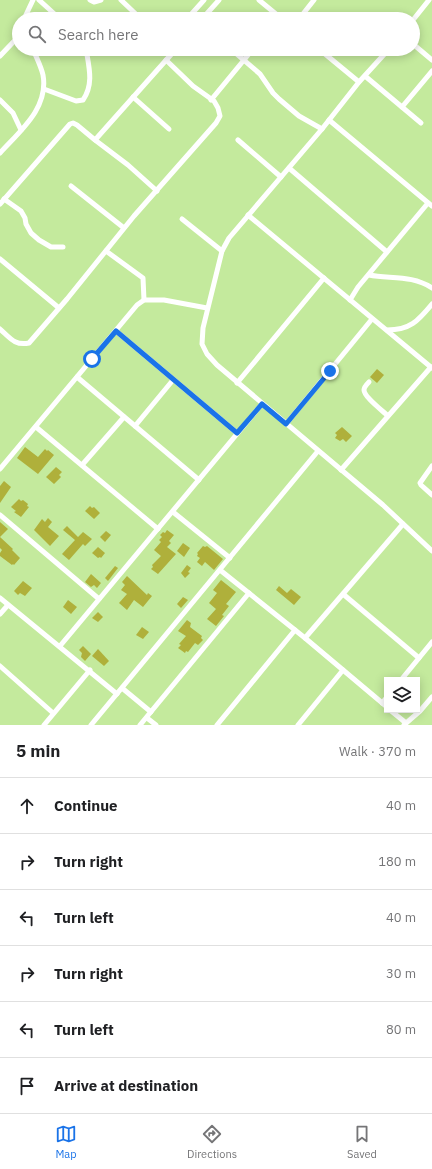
<!DOCTYPE html>
<meta charset="utf-8">
<style>
body{margin:0;font-family:"IBM Plex Sans",sans-serif;background:#f6f6f6;color:#202124}
.controls{position:absolute;right:12px;bottom:12px;display:grid;overflow:hidden;border-radius:0px;box-shadow:0 2px 10px #0003}
.controls button{width:36px;height:36px;display:grid;place-items:center;padding:0;border:0;border-bottom:1px solid #e0e0e0;background:#fff;color:#202124;font:20px sans-serif}
.stop{position:absolute;width:12px;height:12px;margin:-9px;border:3px solid #1a73e8;border-radius:50%;background:#fff}
.stop.end{background:#1a73e8;border-color:#fff;box-shadow:0 1px 4px #0008}
.list{margin:0;padding:0;list-style:none}
h2{display:flex;justify-content:space-between;align-items:center;height:52px;margin:0;padding:0 16px;font-size:17px}
h2 small{font-size:13px;font-weight:400;color:#757577}
.list li{display:grid;grid-template-columns:26px 1fr auto;gap:12px;align-items:center;box-sizing:border-box;height:56px;padding:0 16px;border-top:1px solid #e0e0e0}
.list b{display:block;font-size:15px;white-space:nowrap}
.list em{font-size:13px;font-style:normal;color:#757577}
.icon{flex:none;width:22px;height:22px;fill:none;stroke:currentColor;stroke-width:2;stroke-linecap:round;stroke-linejoin:round}
.map{position:relative;flex:none;width:432px;height:725px;overflow:hidden}
.search{position:absolute;background:#fff;box-shadow:0 2px 10px #0003;left:12px;right:12px;top:12px;height:44px;display:flex;align-items:center;gap:10px;box-sizing:border-box;padding:0 14px;border-radius:22px;color:#757577;font-size:15px}
.sheet{height:388px;background:#fff}
nav{display:flex;justify-content:space-around;align-items:center;box-sizing:border-box;height:56px;border-top:1px solid #e0e0e0;background:#fff;font-size:11px;color:#757577}
nav a{display:grid;justify-items:center;gap:2px}
nav .on{color:#1a73e8}
.map>svg:first-child{display:block}
</style>
<div class="map">
<svg width="432" height="725" viewBox="0 0 432 725">
<rect width="100%" height="100%" fill="#c4ea9d"/>
<!-- building -->
<g fill="#afb03b">
<path d="M377,369L384,375L377,383L370,377Z"/>
<path d="M342,427L352,436L346,442L343,439L340,441L335,438L337,435L335,433Z"/>
<path d="M25,447L38,457L45,449L47,451L48,450L54,455L38,474L17,458Z"/>
<path d="M56,467L62,472L59,475L61,477L54,484L46,477Z"/>
<path d="M4,481L11,487L0,503V486Z"/>
<path d="M19,499L21,501L23,500L28,504L27,506L29,507L21,517L14,512L16,511L11,507Z"/>
<path d="M90,506L92,508L94,507L100,513L94,519L85,511Z"/>
<path d="M48,518L52,522L48,527L59,536L50,546L34,530L42,519L45,522Z"/>
<path d="M0,522L8,529L0,537L13,549L12,550L20,558L14,565L13,564L12,565L0,556V553L2,550L0,548Z"/>
<path d="M67,526L78,537L83,532L92,539L85,546L83,544L69,560L62,554L75,540L63,530Z"/>
<path d="M167,530L174,535L169,541L171,543L167,547L176,554L158,574L151,569L153,567L152,565L161,556L154,550L161,542L159,540L162,537L160,535L163,532L165,533Z"/>
<path d="M106,531L111,535L105,542L100,537Z"/>
<path d="M183,543L190,548L184,557L177,551Z"/>
<path d="M203,546L205,547L207,546L223,559L214,570L205,562L202,566L197,562L200,558L197,556L198,554L197,553Z"/>
<path d="M98,547L105,553L101,558L100,557L98,558L92,553Z"/>
<path d="M187,565L191,568L188,572L190,573L185,578L181,573Z"/>
<path d="M115,566L118,568L108,581L105,578Z"/>
<path d="M91,574L101,583L97,588L94,585L91,587L85,582Z"/>
<path d="M127,576L147,595L148,593L152,596L143,607L134,600L127,610L119,603L127,594L121,590L125,585L122,582Z"/>
<path d="M221,580L236,592L226,604L229,606L222,615L224,616L216,626L207,619L216,609L209,603L217,593L213,590Z"/>
<path d="M23,581L32,588L25,596L20,593L18,595L14,591Z"/>
<path d="M279,586L287,593L291,589L301,597L294,605L276,590Z"/>
<path d="M183,597L188,600L181,608L177,604Z"/>
<path d="M68,600L77,607L71,614L63,607Z"/>
<path d="M98,612L103,617L98,622L92,618Z"/>
<path d="M187,620L191,623L190,627L202,636L201,638L203,640L198,645L195,643L188,652L186,651L185,653L178,648L181,645L179,644L186,636L178,631Z"/>
<path d="M142,627L149,632L143,639L136,635Z"/>
<path d="M83,646L91,654L85,661L81,657L82,653L79,650Z"/>
<path d="M98,649L109,661L104,666L92,656Z"/>
</g>
<g fill="none" stroke-linecap="round" stroke-linejoin="round">
<!-- minor -->
<g stroke="#fff" stroke-width="5">
<path d="M39,0L60,19"/>
<path d="M90,0L94,2L101,0"/>
<path d="M121,0L141,19"/>
<path d="M259,0L282,19"/>
<path d="M24,19L33,0"/>
<path d="M187,19L204,0"/>
<path d="M202,19L219,0"/>
<path d="M299,19L314,0"/>
<path d="M413,20L429,0"/>
<path d="M413,44L432,60"/>
<path d="M231,49L260,74L273,93L279,99L299,116L322,129"/>
<path d="M319,49L359,82"/>
<path d="M389,49L359,82L322,129L229,238L222,251L203,328L202,344L207,354L217,365L383,505L432,551"/>
<path d="M0,56L19,36"/>
<path d="M365,76L421,123"/>
<path d="M44,89L76,101L83,100C94,84 89,67 86,49"/>
<path d="M133,97L169,129"/>
<path d="M0,100L13,113L21,130"/>
<path d="M211,100L253,49"/>
<path d="M402,107L432,71"/>
<path d="M329,120L432,206"/>
<path d="M95,140L176,49"/>
<path d="M238,140L281,177"/>
<path d="M0,153C20,131 49,108 43,75C41,66 36,57 33,49"/>
<path d="M289,168L387,252"/>
<path d="M71,186L124,228"/>
<path d="M4,199L21,211L25,218L26,224L31,233L39,240L51,247H63"/>
<path d="M0,204L70,124L73,123L77,125L95,140L128,165L157,191"/>
<path d="M248,215L432,368"/>
<path d="M182,219L222,251"/>
<path d="M106,251L143,278L144,300"/>
<path d="M0,259L59,308"/>
<path d="M369,275C390,279 413,275 432,288"/>
<path d="M350,300L358,287L428,203"/>
<path d="M0,329C10,338 15,346 29,343L67,299L134,216L216,123L220,116L218,108L214,101L193,86L166,60"/>
<path d="M387,330C410,330 418,321 432,304"/>
<path d="M116,331L237,433"/>
<path d="M77,377L199,480"/>
<path d="M369,382C367,384 364,387 364,390C364,397 383,411 388,416"/>
<path d="M237,383L324,278"/>
<path d="M286,424L372,319"/>
<path d="M135,426L173,380"/>
<path d="M36,427L158,529"/>
<path d="M82,465L124,417"/>
<path d="M432,466L420,483L421,485L432,495"/>
<path d="M0,469L137,305L144,300H164L207,308"/>
<path d="M341,470L431,367"/>
<path d="M173,512L230,558"/>
<path d="M0,515L99,599"/>
<path d="M220,570L305,638L387,707"/>
<path d="M343,594L419,658"/>
<path d="M0,598L117,694"/>
<path d="M0,614L8,605"/>
<path d="M305,638L403,524"/>
<path d="M60,646L262,404"/>
<path d="M0,666L53,713"/>
<path d="M401,680L432,642"/>
<path d="M122,688L151,712"/>
<path d="M382,703L387,697"/>
<path d="M390,710L406,723"/>
<path d="M147,718L156,725"/>
<path d="M44,725L90,670"/>
<path d="M91,725L318,451"/>
<path d="M140,725L249,593"/>
<path d="M217,725L295,630"/>
<path d="M298,725L343,670"/>
<path d="M404,725L420,711L432,697"/>
</g>
</g>
<g fill="none" stroke-linecap="round" stroke-linejoin="round">
<!-- route -->
<path stroke="#1a73e8" stroke-width="5" d="M92,359L116,331L237,433L262,404L286,424L330,371"/>
</g>
</svg>
<div class="controls">
<button><svg class="icon" aria-label="layers" viewBox="0 0 24 24"><path d="M12 4l9 5-9 5-9-5zM3 14l9 5 9-5"/></svg></button>
</div>
<div class="stop" style="left:92px;top:359px"></div>
<div class="stop end" style="left:330px;top:371px"></div>
<div class="search"><svg class="icon" aria-label="search" viewBox="0 0 24 24"><circle cx="10" cy="10" r="6"/><path d="M15 15l6 6"/></svg>Search here</div>
</div>
<section class="sheet">
<h2>5 min<small>Walk · 370 m</small></h2>
<ul class="list">
<li><svg class="icon" aria-label="ahead" viewBox="0 0 24 24"><path d="M12 20V5M6 11l6-6 6 6"/></svg><div><b>Continue</b></div><em>40 m</em></li>
<li><svg class="icon" aria-label="right" viewBox="0 0 24 24"><path d="M7 20v-9h11M14 6l5 5-5 5"/></svg><div><b>Turn right</b></div><em>180 m</em></li>
<li><svg class="icon" aria-label="left" viewBox="0 0 24 24"><path d="M17 20v-9H6M10 6l-5 5 5 5"/></svg><div><b>Turn left</b></div><em>40 m</em></li>
<li><svg class="icon" aria-label="right" viewBox="0 0 24 24"><path d="M7 20v-9h11M14 6l5 5-5 5"/></svg><div><b>Turn right</b></div><em>30 m</em></li>
<li><svg class="icon" aria-label="left" viewBox="0 0 24 24"><path d="M17 20v-9H6M10 6l-5 5 5 5"/></svg><div><b>Turn left</b></div><em>80 m</em></li>
<li><svg class="icon" aria-label="arrive" viewBox="0 0 24 24"><path d="M6 21V4h12l-3 4 3 4H6"/></svg><div><b>Arrive at destination</b></div></li>
</ul>
</section>
<nav>
<a class="on"><svg class="icon" aria-label="map" viewBox="0 0 24 24"><path d="M3 6l6-2 6 2 6-2v14l-6 2-6-2-6 2zM9 4v14M15 6v14"/></svg>Map</a>
<a><svg class="icon" aria-label="directions" viewBox="0 0 24 24"><path d="M12 3l9 9-9 9-9-9zM9 14v-3h6M13 9l2 2-2 2"/></svg>Directions</a>
<a><svg class="icon" aria-label="saved" viewBox="0 0 24 24"><path d="M7 4h10v16l-5-4-5 4z"/></svg>Saved</a>
</nav>
